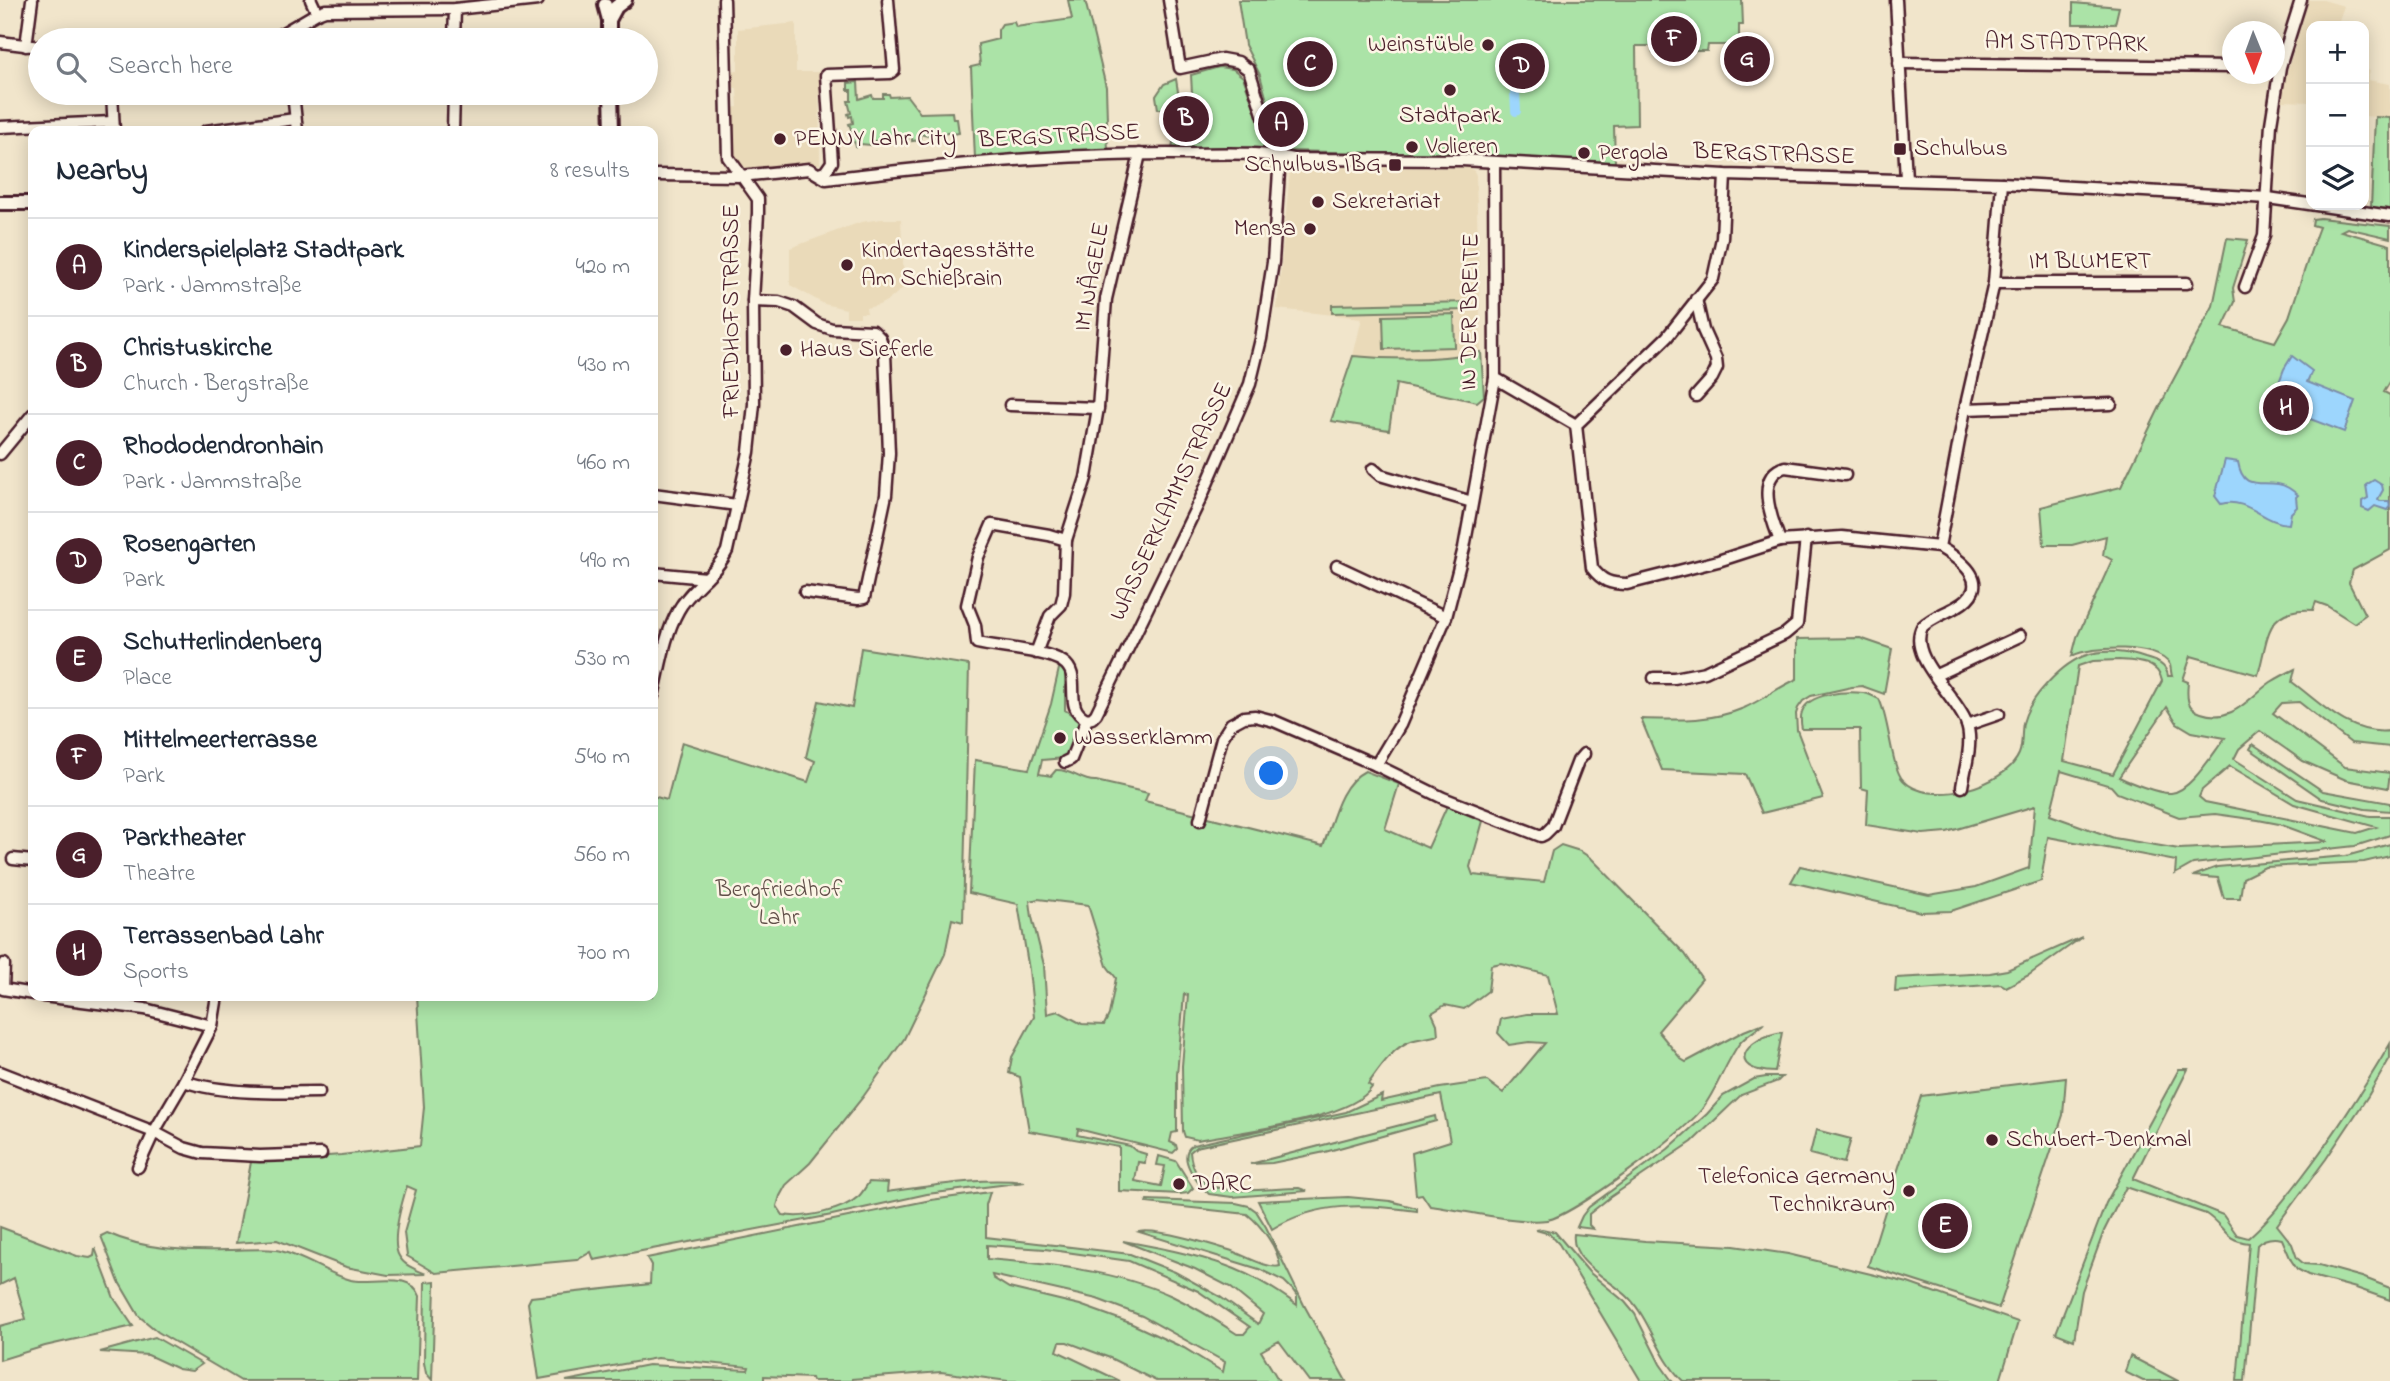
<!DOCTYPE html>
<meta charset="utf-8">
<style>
body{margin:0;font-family:"Indie Flower",sans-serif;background:#f2f2f3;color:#1f2937}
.controls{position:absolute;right:21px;top:21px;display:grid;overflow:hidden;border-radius:14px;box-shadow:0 4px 18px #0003}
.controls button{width:63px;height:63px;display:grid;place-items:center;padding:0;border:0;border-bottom:2px solid #e0e1e3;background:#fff;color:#1f2937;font:35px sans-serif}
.compass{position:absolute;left:2222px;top:21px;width:63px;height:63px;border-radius:50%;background:#fff;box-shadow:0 4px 18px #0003;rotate:179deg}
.you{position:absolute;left:1272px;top:774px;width:24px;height:24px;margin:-18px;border:5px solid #fff;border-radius:50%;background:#1a73e8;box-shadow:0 0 0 10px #1a73e833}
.badge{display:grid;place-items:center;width:46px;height:46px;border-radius:50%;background:#4a1f2b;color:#fff;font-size:23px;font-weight:700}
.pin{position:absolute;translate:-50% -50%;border:4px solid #fff;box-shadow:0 2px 7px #0006}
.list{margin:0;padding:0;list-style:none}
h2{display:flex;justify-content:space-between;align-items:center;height:91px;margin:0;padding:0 28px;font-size:30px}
h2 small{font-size:23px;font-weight:400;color:#747a83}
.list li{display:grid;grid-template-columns:46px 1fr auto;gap:21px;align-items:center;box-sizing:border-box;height:98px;padding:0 28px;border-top:2px solid #e0e1e3}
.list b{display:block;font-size:26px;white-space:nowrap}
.list p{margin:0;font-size:23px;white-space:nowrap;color:#747a83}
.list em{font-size:23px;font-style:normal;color:#747a83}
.icon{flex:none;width:38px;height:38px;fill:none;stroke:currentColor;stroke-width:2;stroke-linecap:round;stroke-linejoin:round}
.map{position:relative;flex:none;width:2390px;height:1381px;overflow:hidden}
.search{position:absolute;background:#fff;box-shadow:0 4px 18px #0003;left:28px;top:28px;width:630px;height:77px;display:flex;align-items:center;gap:18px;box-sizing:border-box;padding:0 24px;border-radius:38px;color:#747a83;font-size:26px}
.panel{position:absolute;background:#fff;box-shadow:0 4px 18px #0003;left:28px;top:126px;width:630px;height:875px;border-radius:14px}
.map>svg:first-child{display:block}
</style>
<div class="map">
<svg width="2390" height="1381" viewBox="0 0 2390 1381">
<rect width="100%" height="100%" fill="#f1e5cb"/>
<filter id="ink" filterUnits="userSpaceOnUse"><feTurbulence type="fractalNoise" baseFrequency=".0143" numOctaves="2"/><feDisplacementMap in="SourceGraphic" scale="14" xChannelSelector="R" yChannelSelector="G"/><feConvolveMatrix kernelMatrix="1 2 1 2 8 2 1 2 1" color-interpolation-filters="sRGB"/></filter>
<g filter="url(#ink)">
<!-- built -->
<g fill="#eadab9">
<path d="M2309,0H2323L2344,6L2337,26H2311V102L2281,101L2286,76Z"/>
<path d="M796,23V72H819L820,164L749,169L743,166L733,157L730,108L738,107L737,88L730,87V71L738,70V29Z"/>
<path d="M2364,68L2370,71L2368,80L2390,84V118L2364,116Z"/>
<path d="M1295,167L1470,168L1474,171L1476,175L1481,352L1465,355L1390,359L1353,356L1362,318L1277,309L1290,172Z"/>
<path d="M882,219H901L904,281L903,288L890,299L879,305L866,308L867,313H860V317H846V309L824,304L790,285V248L861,222Z"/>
</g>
<!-- green -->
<g fill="#abe3a7" stroke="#7a8169" stroke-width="2" fill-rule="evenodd">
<path d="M1068,0H1085L1106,87L1108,153L975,159L971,67L980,65L978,44L998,39V30L1002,24L1014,22L1016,27L1072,19Z"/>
<path d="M1238,0H1742L1743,25H1739V45H1708L1707,51H1658L1657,53H1653L1652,46H1636L1637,125L1614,126L1615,163L1462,155L1287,151L1279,144L1260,75L1245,45Z"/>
<path d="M2073,3L2119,7L2115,24H2073Z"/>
<path d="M1219,67L1233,69L1243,77L1269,149L1172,150L1173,142L1181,143L1197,141L1198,130L1207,129L1204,112L1193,111L1191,75Z"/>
<path d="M1176,79L1179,98H1173L1177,113L1175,116L1164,117L1163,109H1158L1156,96L1164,84Z"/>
<path d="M858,82L859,99L872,95L873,98H883V94H889L890,97L907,96L920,113L952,112L953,119H957L959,133L953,134L952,131L944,134V136L934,137V132H928V136L920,134V140L912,141V136L908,137V140H904V136L892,137V140L885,138V141L881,142V144H877V141H871V145L860,144L856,147L855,143L849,138L853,134L849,124L853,123L852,116L849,117L848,114L851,113L848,101H851V90H848V83Z"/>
<path d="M2375,117L2390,118V209L2371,207Z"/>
<path d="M2320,218L2390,226V238L2347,228L2341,231L2390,245V382L2384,392L2390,395V550L2353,570L2349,583L2365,615L2354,623L2327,606L2316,602L2313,610C2265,607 2269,636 2258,675L2191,656L2183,680L2188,682C2187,695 2185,708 2201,713C2233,724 2249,697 2271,682C2279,677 2287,673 2295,669L2292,682C2322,704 2350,736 2390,731V747L2351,743L2299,702L2282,703L2273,713L2345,767L2390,773L2388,788L2346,780L2303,761L2260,731L2239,749L2234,759L2297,799L2370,816H2390V835L2355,846L2193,864L2175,874L2176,861L2048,837L2041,881L1951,911L1921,912L1791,882L1800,866L1929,895L1976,887L2029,868L2035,806L1947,832L1923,834L1866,825L1868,790L1861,788L1860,729H1802C1801,724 1800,717 1802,712C1808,693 1846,691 1863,693C1869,693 1873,697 1879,699C1889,718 1891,767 1903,780C1928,808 2005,787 2019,754C2023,745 2021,733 2023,723C2029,698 2063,662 2087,655C2105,649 2128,652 2145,658C2156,661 2166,664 2168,676H2172C2171,673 2171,669 2170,665C2158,643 2091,646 2072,656L2077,637L2112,560L2103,555L2106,536L2072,545H2044L2041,507L2121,487L2170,386L2213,306L2227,238L2248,240L2233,288L2235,302L2223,327L2275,342L2289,317L2316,235L2319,227L2312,225L2313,219ZM2119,660C2136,661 2158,661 2162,681L2113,774L2064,761L2078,666L2093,661ZM2167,707L2177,723L2192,732L2225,738C2213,753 2191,791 2171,793C2159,794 2129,782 2119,777ZM2230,766L2294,804L2376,827L2357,833L2205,802L2199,797L2202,790ZM2061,771L2111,786L2117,793L2179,817L2215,814L2258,820L2279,824L2328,842L2179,849L2114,838L2050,815Z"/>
<path d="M1468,302V310L1332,313V305Z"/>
<path d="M1454,314L1455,347L1384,349L1383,316Z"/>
<path d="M1481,352L1484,396L1477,402L1396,384L1389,430L1331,421L1353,356C1395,360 1439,360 1481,352Z"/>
<path d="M1860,638L1892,649L1884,694L1862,686L1852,687L1811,696L1803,701L1798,708L1796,714L1797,730L1823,798L1762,813L1745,774L1662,770L1641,719C1676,720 1711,722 1744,708C1762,700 1779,687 1797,679V639Z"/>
<path d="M861,648L969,665L963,922L952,919L945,954L904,1039L863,1097L810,1163L786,1185L780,1196L777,1206L783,1215C804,1219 843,1211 859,1196C863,1192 866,1186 869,1182L888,1183L887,1192C933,1186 978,1177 1025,1182L927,1194L832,1215L594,1260L591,1252L577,1260L436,1273L407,1256L404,1233L416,1190L407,1186C402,1202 390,1241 399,1256C404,1266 417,1270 426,1274L388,1275L346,1267L277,1240L236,1243L251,1162L341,1155L420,1146L424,1107L417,996H653V796L667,800L682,742L808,782L815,761L806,757L819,701L852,708Z"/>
<path d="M1060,664L1065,673V710L1081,721L1065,758L1042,760L1039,774L1051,776L1056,770C1072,769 1081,782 1096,781L1148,793L1145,801L1323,846C1333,820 1339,784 1365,771L1399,784L1385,829L1428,848L1447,806L1483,821L1470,867L1473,875L1544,882L1552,851L1561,845L1580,851L1592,859L1685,954L1702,979L1658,1031L1681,1059L1686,1062L1744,1031L1764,1023C1756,1031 1746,1035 1739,1044C1725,1064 1717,1089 1702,1109C1685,1132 1573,1216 1547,1220C1517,1224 1462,1210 1430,1206L1422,1194L1416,1195L1412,1153L1450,1141L1441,1095L1196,1147L1190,1152C1191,1164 1197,1180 1209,1185C1231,1195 1275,1188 1299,1188L1307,1191L1232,1197L1209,1194C1198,1184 1175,1156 1193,1145L1346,1112L1382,1095L1381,1101L1440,1088L1487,1081L1503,1093L1545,1043L1529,1042L1509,1045L1498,1033L1501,1019L1527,1014H1558L1548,975L1501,963L1491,965L1488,991L1464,1009L1445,1005L1432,1013L1437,1024L1438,1035C1429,1038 1419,1038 1411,1041C1393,1047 1379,1069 1368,1084L1372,1087C1352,1120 1236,1132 1198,1140L1185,1137L1183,1131L1182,1066L1188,995L1184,994L1177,1075V1132L1172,1133L1170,1142L1176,1145L1177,1149L1173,1153L1078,1129L1077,1135L1130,1146L1136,1151L1146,1154L1145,1163L1138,1162L1135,1181L1161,1186L1165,1166L1157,1165L1159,1156L1176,1161L1193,1188L1188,1193L1180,1194L1119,1191V1147L1029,1131L1020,1077L1009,1073L1012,1057L1034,1017L1029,970L1018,904L969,893L975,760L1029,769L1051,704ZM1038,899L1088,905L1107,966L1116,978L1109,1015L1104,1025L1082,1024L1058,1011L1047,1014L1044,965L1032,917L1030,901Z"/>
<path d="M2253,744L2323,791L2390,803V811L2365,809L2322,799L2250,749Z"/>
<path d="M2390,844V856L2364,862L2265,867L2243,878L2240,898H2224L2218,878L2193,876L2217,867L2346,856Z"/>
<path d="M2082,937L2029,975L2006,987L2001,984L1895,992L1896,978L1990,973L2007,970Z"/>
<path d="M1782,1032L1775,1072C1724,1071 1744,1038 1782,1032Z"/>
<path d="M2390,1044V1058L2368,1096L2326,1159L2277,1225L2292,1244L2297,1258L2304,1264L2319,1265L2362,1277L2390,1288V1300L2356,1288L2308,1275L2297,1269L2291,1260L2282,1239C2273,1237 2264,1238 2257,1245L2245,1381H2237L2249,1243C2223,1240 2226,1227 2206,1214L2126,1187L2104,1231L2082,1291L2074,1340L2056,1333L2106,1203L2179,1069H2188L2133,1179L2223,1215L2237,1235L2248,1238C2269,1220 2284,1200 2301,1178C2334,1135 2363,1090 2390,1044Z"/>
<path d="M1766,1077H1782L1778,1081L1741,1095L1692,1142L1609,1198L1589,1214V1225L1593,1229L1577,1227L1582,1216L1589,1207L1668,1149L1707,1114L1723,1096L1754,1079Z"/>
<path d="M2066,1078L2063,1115L1999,1308L1868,1266L1921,1096Z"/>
<path d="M1435,1116L1436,1121L1325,1152L1272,1163L1250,1164Z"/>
<path d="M1816,1130L1851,1139L1844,1163L1810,1154Z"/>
<path d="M990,1192L986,1205V1237L1130,1254L1175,1272L1219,1296L1258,1324L1263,1314L1230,1287L1195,1269L1123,1241C1158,1247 1203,1256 1235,1269C1257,1278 1278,1291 1297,1305V1296L1292,1289L1284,1281L1259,1269L1139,1232C1156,1228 1210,1244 1229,1250C1242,1254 1268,1270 1280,1266C1278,1248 1261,1225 1247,1214L1146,1203L1147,1200L1236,1203L1249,1206L1256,1211L1266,1227L1304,1305L1346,1381H1309L1279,1341L1261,1351L1279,1381H1156L1110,1358L1067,1342H1060L1057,1351L1120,1381H1008L941,1372L852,1379V1381H812L811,1378L764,1376V1381H566L648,1365L748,1370L749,1367L657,1358L539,1379L528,1303L531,1297L650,1284L651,1265L647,1258L931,1200ZM987,1245L1045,1249L1129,1261L1198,1291L1250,1327L1244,1334H1237C1216,1320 1195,1307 1172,1296C1115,1270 1049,1264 987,1259ZM992,1275L1097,1299L1142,1316L1225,1362L1223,1372L1184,1348L1130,1323L1080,1305L1009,1288L993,1278Z"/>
<path d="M1348,1197L1390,1201L1417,1208V1211C1367,1204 1317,1201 1272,1229L1258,1201Z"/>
<path d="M0,1227L77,1256L90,1258L94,1256L95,1248L114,1298L133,1326L45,1346L0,1360V1326L26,1319L14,1278L0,1285Z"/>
<path d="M1542,1229L1555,1232L1589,1272L1625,1302L1635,1314L1660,1364L1672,1381H1641L1559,1244L1550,1234L1536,1230Z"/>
<path d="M107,1233C145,1250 186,1251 228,1250C244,1250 260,1248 276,1250C303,1255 325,1273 351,1280C372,1285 410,1270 420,1296L417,1381H241L158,1332L139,1316L119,1282L101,1236Z"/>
<path d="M1574,1234L1645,1241L1734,1246L1788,1254L1908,1283L2018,1322L2000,1381H1683C1658,1357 1651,1321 1629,1298C1612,1280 1570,1263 1574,1234Z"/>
<path d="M435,1281V1286L432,1380L426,1373L424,1363L425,1282Z"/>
<path d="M155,1337L202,1364L192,1371L178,1369L148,1355L100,1352Z"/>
<path d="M2130,1356L2178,1381H2179H2143L2125,1372Z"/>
</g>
<!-- water -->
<g fill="#9dd6fd" stroke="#7c8da9" stroke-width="2">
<path d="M2292,356L2312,371L2307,382L2355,401L2344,432L2271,404L2284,369Z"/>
<path d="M2225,460L2238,462C2243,490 2258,481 2278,484C2286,485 2292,490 2298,495L2296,497L2297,507L2291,513L2289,524C2263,523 2248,497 2221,504L2215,496Z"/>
<path d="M2374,480L2382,485L2383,490L2378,499L2380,501H2389L2390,506L2387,510L2375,506L2369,511L2362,508V501L2368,498L2366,485Z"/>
</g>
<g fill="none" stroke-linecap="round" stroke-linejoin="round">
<!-- canal -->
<path stroke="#9dd6fd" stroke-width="10" d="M1515,92L1516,111"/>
<!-- minor casing -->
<g stroke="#4a1f2b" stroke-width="15">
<g id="minor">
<path d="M311,0L317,13"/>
<path d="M1896,0L1906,179"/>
<path d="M271,40L317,13L325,10L455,9L538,0"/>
<path d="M454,40L455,9"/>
<path d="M0,42L40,47"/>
<path d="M26,46L32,0"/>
<path d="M1899,63L2232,67"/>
<path d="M112,93L114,131"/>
<path d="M293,93L297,131"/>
<path d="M0,127L112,122"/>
<path d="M206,131L295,119"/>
<path d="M453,131L454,93"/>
<path d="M1494,162L1495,378L1464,548L1446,617L1400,725L1376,765L1443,798L1541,836L1545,834L1553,826L1578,761L1584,754"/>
<path d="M819,174L825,172L832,162L826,75L890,73L894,70L888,0"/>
<path d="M653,175L741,176L809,169L826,179C944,165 1063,153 1182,154C1219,154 1257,151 1293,159L1462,160L1725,175L2002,183L2268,198L2390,216"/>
<path d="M1725,175L1722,238L1713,279L1667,337L1576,425L1592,568C1602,581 1610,584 1627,584L1718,561L1780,541L1842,537L1939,547"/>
<path d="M1994,283H2187"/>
<path d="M2245,287L2264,236L2271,124L2280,67L2301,0"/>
<path d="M753,301L779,302L794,307L817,324L832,329L873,331L880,338L885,353L889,453L886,495L864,598L858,599L805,592"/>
<path d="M1495,378L1576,425"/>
<path d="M1696,396L1712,378L1717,368L1716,359L1703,330L1696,299"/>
<path d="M1010,405L1098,408"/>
<path d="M1965,409L2111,404"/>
<path d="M0,454L33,414"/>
<path d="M1373,469L1380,475L1472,502"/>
<path d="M653,494L737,505"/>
<path d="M1066,540L1086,478L1098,408L1106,299L1140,154"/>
<path d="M1780,541C1772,520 1754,476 1785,467L1845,475"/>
<path d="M1337,566L1446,617"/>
<path d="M653,573L706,578"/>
<path d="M1036,653L1050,616L1061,605L1064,593L1066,540L1049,535L992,525L978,557L967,605L975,625L977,643C999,648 1046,650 1063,662C1084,676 1061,708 1087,719"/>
<path d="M1936,675L2020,636"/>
<path d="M1654,678H1674L1705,672L1785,634L1797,624L1806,538"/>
<path d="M653,696C660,669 664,636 678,611C690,588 716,575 727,551L749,452L754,404L753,301L758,213V199L728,157L724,0"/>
<path d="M1967,725L1999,714"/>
<path d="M1065,762L1071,759L1087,719L1092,718L1096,714L1201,498L1250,384L1261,339L1273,262L1280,156L1270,136L1249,70L1238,62L1222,59L1180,68L1169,0"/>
<path d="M1962,787C1965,767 1974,742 1966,722C1955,694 1907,657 1922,627C1931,618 1944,614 1956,607C1995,585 1963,561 1939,547L1965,409L1994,283L2002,183"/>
<path d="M1200,820L1222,738L1231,724L1244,717L1255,716L1274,721L1376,765"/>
<path d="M13,859L33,861"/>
<path d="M4,964L3,989L33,994"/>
<path d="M43,996L145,1009L212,1026"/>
<path d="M0,1072L154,1132L184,1081L212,1026L217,996"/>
<path d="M184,1081C220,1094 280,1093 319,1092"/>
<path d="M138,1167L154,1132L184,1148L202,1153L260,1156L321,1154"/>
</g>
</g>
<!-- tertiary casing -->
<g stroke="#4a1f2b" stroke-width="18">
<g id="tertiary">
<path d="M605,5L609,20V40"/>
<path d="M609,20L616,7L625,0"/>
<path d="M611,93L612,131"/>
<path d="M0,203H33"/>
</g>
</g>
<!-- minor -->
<use href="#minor" stroke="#fcf5e5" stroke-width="10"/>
<!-- tertiary -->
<use href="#tertiary" stroke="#fcf5e5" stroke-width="12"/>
</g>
</g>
<!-- markers -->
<g fill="#4a1f2b" stroke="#fcf5e5" stroke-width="2.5">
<circle cx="1488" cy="45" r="7"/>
<circle cx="1450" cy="90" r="7"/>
<circle cx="780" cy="139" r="7"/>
<circle cx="1412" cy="147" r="7"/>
<rect x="1893" y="142" width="14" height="14" rx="3.5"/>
<circle cx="1584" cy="153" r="7"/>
<rect x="1388" y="158" width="14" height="14" rx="3.5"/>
<circle cx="1318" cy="202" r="7"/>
<circle cx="1310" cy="229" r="7"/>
<circle cx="847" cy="265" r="7"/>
<circle cx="786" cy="350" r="7"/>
<circle cx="1060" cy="738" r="7"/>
<circle cx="1992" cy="1140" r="7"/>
<circle cx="1179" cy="1184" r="7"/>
<circle cx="1909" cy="1191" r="7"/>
</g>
<g text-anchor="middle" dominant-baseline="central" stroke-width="5" stroke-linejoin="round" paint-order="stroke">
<!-- street labels -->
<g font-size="24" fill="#4a1f2b" stroke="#fcf5e5">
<text transform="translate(2066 44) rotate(1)">AM STADTPARK</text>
<text transform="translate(1059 137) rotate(-3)">BERGSTRASSE</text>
<text transform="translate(1774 155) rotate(2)">BERGSTRASSE</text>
<text x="2090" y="262">IM BLUMERT</text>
<text transform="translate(1093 277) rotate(-80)">IM NÄGELE</text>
<text transform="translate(732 311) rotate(-90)">FRIEDHOFSTRASSE</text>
<text transform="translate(1471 312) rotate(-89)">IN DER BREITE</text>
<text transform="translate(1172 502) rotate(-65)">WASSERKLAMMSTRASSE</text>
</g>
<!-- poi labels -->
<g font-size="24" fill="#4a1f2b" stroke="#fcf5e5" text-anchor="start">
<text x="1474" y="45" text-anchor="end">Weinstüble</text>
<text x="1450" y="116" text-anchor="middle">Stadtpark</text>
<text x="794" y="139">PENNY Lahr City</text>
<text x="1426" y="147">Volieren</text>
<text x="1914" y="149">Schulbus</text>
<text x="1598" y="153">Pergola</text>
<text x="1381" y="165" text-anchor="end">Schulbus IBG</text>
<text x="1332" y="202">Sekretariat</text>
<text x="1296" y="229" text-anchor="end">Mensa</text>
<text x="861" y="251">Kindertagesstätte<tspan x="861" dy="28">Am Schießrain</tspan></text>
<text x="800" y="350">Haus Sieferle</text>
<text x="1074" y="738">Wasserklamm</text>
<text x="2006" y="1140">Schubert-Denkmal</text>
<text x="1895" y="1177" text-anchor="end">Telefonica Germany<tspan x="1895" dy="28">Technikraum</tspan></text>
<text x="1193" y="1184">DARC</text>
</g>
<!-- park labels -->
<g font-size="24" fill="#62504a" stroke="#fcf5e5">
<text x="779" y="890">Bergfriedhof<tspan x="779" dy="28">Lahr</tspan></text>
</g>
</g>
</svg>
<div class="controls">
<button>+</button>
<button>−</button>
<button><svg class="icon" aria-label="layers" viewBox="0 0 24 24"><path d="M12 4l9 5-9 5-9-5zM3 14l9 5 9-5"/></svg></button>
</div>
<svg class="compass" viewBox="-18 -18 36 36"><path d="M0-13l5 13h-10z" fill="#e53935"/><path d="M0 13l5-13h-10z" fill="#747a83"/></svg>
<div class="you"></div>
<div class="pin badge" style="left:1281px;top:124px">A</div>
<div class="pin badge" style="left:1186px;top:119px">B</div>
<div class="pin badge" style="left:1310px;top:64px">C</div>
<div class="pin badge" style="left:1522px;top:66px">D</div>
<div class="pin badge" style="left:1945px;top:1226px">E</div>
<div class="pin badge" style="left:1674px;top:39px">F</div>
<div class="pin badge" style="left:1747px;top:59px">G</div>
<div class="pin badge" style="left:2286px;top:408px">H</div>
<div class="search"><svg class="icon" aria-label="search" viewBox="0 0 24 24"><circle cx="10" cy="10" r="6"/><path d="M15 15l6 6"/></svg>Search here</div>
<section class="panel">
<h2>Nearby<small>8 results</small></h2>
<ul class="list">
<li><span class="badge">A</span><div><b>Kinderspielplatz Stadtpark</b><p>Park · Jammstraße</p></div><em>420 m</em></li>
<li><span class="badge">B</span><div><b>Christuskirche</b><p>Church · Bergstraße</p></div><em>430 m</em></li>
<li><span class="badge">C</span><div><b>Rhododendronhain</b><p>Park · Jammstraße</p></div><em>460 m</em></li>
<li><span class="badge">D</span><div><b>Rosengarten</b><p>Park</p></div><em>490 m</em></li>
<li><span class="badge">E</span><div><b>Schutterlindenberg</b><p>Place</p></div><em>530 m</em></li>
<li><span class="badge">F</span><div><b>Mittelmeerterrasse</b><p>Park</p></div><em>540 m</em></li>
<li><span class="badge">G</span><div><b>Parktheater</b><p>Theatre</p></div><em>560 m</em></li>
<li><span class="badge">H</span><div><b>Terrassenbad Lahr</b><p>Sports</p></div><em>700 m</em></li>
</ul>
</section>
</div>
